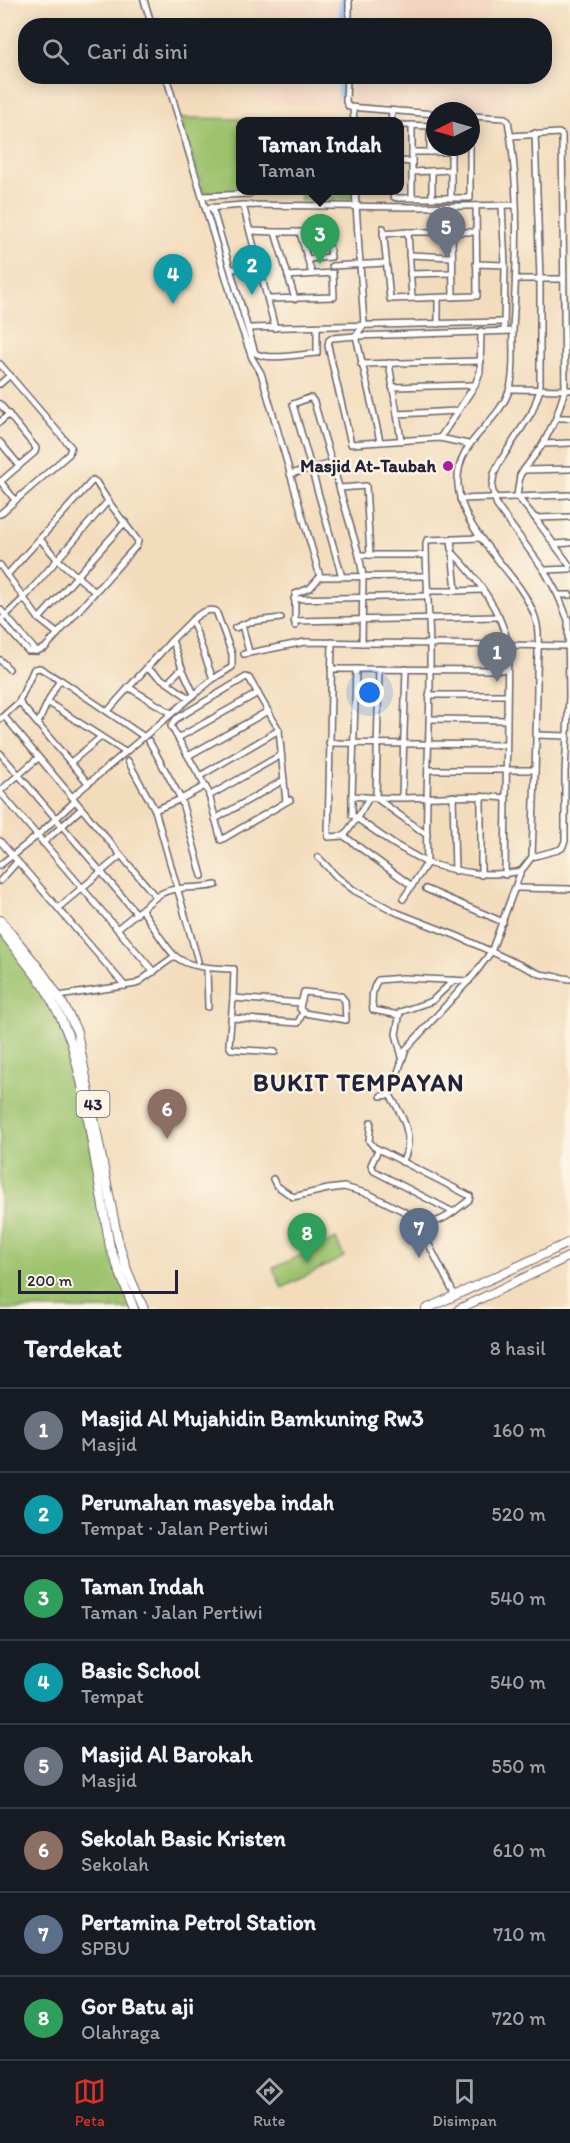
<!DOCTYPE html>
<html lang="id">
<meta charset="utf-8">
<style>
body{margin:0;font-family:Itim,sans-serif;background:#242831;color:#f1f3f6}
.compass{position:absolute;left:426px;top:102px;width:54px;height:54px;border-radius:50%;background:#171b24;box-shadow:0 3px 15px #0003;rotate:265deg}
.scale{position:absolute;left:18px;bottom:15px;width:160px;box-sizing:border-box;padding-left:6px;border:3px solid #22223b;border-top:0;font-size:16px;line-height:21px;white-space:nowrap;color:#22223b;-webkit-text-stroke:4px #fcf5e5;paint-order:stroke}
.you{position:absolute;left:370px;top:693px;width:21px;height:21px;margin:-15px;border:4px solid #fff;border-radius:50%;background:#1a73e8;box-shadow:0 0 0 9px #1a73e833}
.badge{display:grid;place-items:center;width:39px;height:39px;border-radius:50%;background:#d93025;color:#fff;font-size:20px;font-weight:700}
.pin{position:absolute;translate:-50% -50px;filter:drop-shadow(0 2px 3px #0008)}
.pin::after{content:'';position:absolute;top:32px;width:21px;height:18px;background:inherit;clip-path:polygon(0 0,100% 0,50% 100%)}
.popup{position:absolute;left:236px;top:117px;width:168px;height:78px;box-sizing:border-box;display:grid;place-content:center;border-radius:12px;background:#171b24;filter:drop-shadow(0 2px 4px #0005);font-size:20px;white-space:nowrap;color:#9ea1a6}
.popup b{font-size:22px;color:#f1f3f6}
.popup::after{content:'';position:absolute;left:50%;top:100%;margin-left:-12px;border:12px solid transparent;border-top-color:#171b24}
.list{margin:0;padding:0;list-style:none}
h2{display:flex;justify-content:space-between;align-items:center;height:78px;margin:0;padding:0 24px;font-size:26px}
h2 small{font-size:20px;font-weight:400;color:#9ea1a6}
.list li{display:grid;grid-template-columns:39px 1fr auto;gap:18px;align-items:center;box-sizing:border-box;height:84px;padding:0 24px;border-top:2px solid #363941}
.list b{display:block;font-size:22px;white-space:nowrap}
.list p{margin:0;font-size:20px;white-space:nowrap;color:#9ea1a6}
.list em{font-size:20px;font-style:normal;color:#9ea1a6}
.icon{flex:none;width:33px;height:33px;fill:none;stroke:currentColor;stroke-width:2;stroke-linecap:round;stroke-linejoin:round}
.map{position:relative;flex:none;width:570px;height:1309px;overflow:hidden}
.search{position:absolute;background:#171b24;box-shadow:0 3px 15px #0003;left:18px;right:18px;top:18px;height:66px;display:flex;align-items:center;gap:15px;box-sizing:border-box;padding:0 21px;border-radius:24px;color:#9ea1a6;font-size:22px}
.sheet{height:750px;background:#171b24}
nav{display:flex;justify-content:space-around;align-items:center;box-sizing:border-box;height:84px;border-top:2px solid #363941;background:#171b24;font-size:16px;color:#9ea1a6}
nav a{display:grid;justify-items:center;gap:3px}
nav .on{color:#d93025}
.map>svg:first-child{display:block}
</style>
<div class="map">
<svg width="570" height="1309" viewBox="0 0 570 1309">
<rect width="100%" height="100%" fill="#fcf5e5"/>
<filter id="ink" filterUnits="userSpaceOnUse"><feTurbulence type="fractalNoise" baseFrequency=".0167" numOctaves="2"/><feDisplacementMap in="SourceGraphic" scale="12" xChannelSelector="R" yChannelSelector="G"/><feConvolveMatrix kernelMatrix="1 2 1 2 8 2 1 2 1" color-interpolation-filters="sRGB"/></filter>
<filter id="wash" filterUnits="userSpaceOnUse"><feTurbulence type="fractalNoise" baseFrequency=".008" numOctaves="4" result="noise"/><feDisplacementMap in="SourceGraphic" scale="24" xChannelSelector="R" yChannelSelector="G"/><feGaussianBlur stdDeviation="1.35" result="paint"/><feColorMatrix in="noise" values="0 0 0 0 0 0 0 0 0 0 0 0 0 0 0 0 0 1.4 0 .05"/><feComposite in="paint" operator="in"/></filter>
<g filter="url(#wash)">
<rect width="100%" height="100%" fill="#f3dcbc"/>
<!-- built -->
<g fill="#f3d4bf">
<path d="M254,0H345L344,25H255Z"/>
<path d="M354,0H491L490,25H353Z"/>
<path d="M255,77H343V107L256,104Z"/>
<path d="M351,77H505L506,109L500,113L352,104Z"/>
</g>
<!-- green -->
<g fill="#9cc26d" stroke="#5f7254" stroke-width="1.5">
<path d="M180,118L254,119V121L240,122V190L273,191L204,193Z"/>
<path d="M301,191H357V198L301,201Z"/>
<path d="M0,926L64,1017L111,1238L137,1309H0Z"/>
<path d="M336,1239L344,1257L282,1288L273,1268Z"/>
</g>
<g fill="none" stroke-linecap="round" stroke-linejoin="round">
<!-- river -->
<g stroke="#7dbef2" stroke-width="9">
<path d="M343,26L344,0"/>
<path d="M342,93V76"/>
</g>
</g>
</g>
<g filter="url(#ink)">
<g fill="none" stroke-linecap="round" stroke-linejoin="round">
<!-- minor casing -->
<g stroke="#6b6368" stroke-width="8">
<g id="minor">
<path d="M144,0L152,26"/>
<path d="M349,26V0"/>
<path d="M166,76L238,318L252,358L261,373L319,573L320,577L310,588L295,594V626"/>
<path d="M347,76L346,102L349,107L435,114"/>
<path d="M353,108L354,122"/>
<path d="M391,122L392,111"/>
<path d="M400,125L435,126"/>
<path d="M412,125V198"/>
<path d="M430,126V152"/>
<path d="M511,136L559,133L562,135L565,390L556,418L543,444L520,475L517,496"/>
<path d="M412,152H451"/>
<path d="M400,161L412,162"/>
<path d="M412,172L451,170"/>
<path d="M355,190L364,324L356,336L380,441"/>
<path d="M392,190L394,197L398,198H470V147"/>
<path d="M203,196L249,194"/>
<path d="M432,198V171"/>
<path d="M451,198V147"/>
<path d="M243,205L275,328"/>
<path d="M502,206L505,265L504,331"/>
<path d="M212,207L255,353C267,361 302,354 317,353V327"/>
<path d="M207,208L243,205L413,207L515,205"/>
<path d="M383,228L390,299L477,296L476,206"/>
<path d="M250,231L275,232"/>
<path d="M408,232L412,298"/>
<path d="M452,232L453,297"/>
<path d="M300,233L312,274"/>
<path d="M383,234L408,232H476"/>
<path d="M409,255L452,257"/>
<path d="M476,264L505,265"/>
<path d="M332,266L386,263"/>
<path d="M231,269L260,267"/>
<path d="M410,274L452,273"/>
<path d="M517,279H563"/>
<path d="M438,298V324"/>
<path d="M269,299L334,297L333,273L288,276"/>
<path d="M295,299L275,232H327L331,257L308,259"/>
<path d="M249,328L503,322"/>
<path d="M389,363L401,440"/>
<path d="M0,364L71,447L69,454L0,514"/>
<path d="M361,364L481,361"/>
<path d="M0,384L10,375"/>
<path d="M392,387L475,385"/>
<path d="M510,389L570,390"/>
<path d="M0,404L36,448L35,452L0,482"/>
<path d="M397,414L458,411"/>
<path d="M556,418H570"/>
<path d="M0,422L9,414"/>
<path d="M440,438L475,385L480,372L481,331"/>
<path d="M0,442L19,465"/>
<path d="M468,444L440,438L351,444L328,346L329,340L332,338L356,336L513,331"/>
<path d="M543,444L570,443"/>
<path d="M524,470L570,469"/>
<path d="M290,474L333,463"/>
<path d="M0,481L15,500"/>
<path d="M340,488L366,486L370,555"/>
<path d="M517,496L535,518L570,566"/>
<path d="M460,499L570,495"/>
<path d="M535,518L570,517"/>
<path d="M481,538L427,540L426,543C426,586 431,628 430,671C430,735 425,799 427,863C459,872 489,878 521,871"/>
<path d="M40,539L57,559L95,592"/>
<path d="M555,544L570,543"/>
<path d="M454,554C476,576 502,613 508,644L505,875"/>
<path d="M359,555H426"/>
<path d="M0,565L39,619L58,634"/>
<path d="M544,570L570,569"/>
<path d="M320,577L426,576"/>
<path d="M342,577L293,404L309,398H311L314,402L359,555L363,576L362,643"/>
<path d="M427,591H456L451,539"/>
<path d="M456,591L482,590"/>
<path d="M558,595H570"/>
<path d="M294,599L427,596"/>
<path d="M0,609L36,651"/>
<path d="M39,619L125,522"/>
<path d="M0,621L24,598L108,501"/>
<path d="M1,621L28,651H37L45,648L137,545L138,541L108,501L96,482L93,480L7,575"/>
<path d="M294,621L499,617"/>
<path d="M242,625L249,652"/>
<path d="M235,628L249,622L281,618"/>
<path d="M332,642L328,837L344,836L357,818L369,798"/>
<path d="M244,654L305,642L570,646"/>
<path d="M0,660L9,669"/>
<path d="M182,668L194,694"/>
<path d="M148,669L189,698"/>
<path d="M331,669L507,670"/>
<path d="M356,669L352,796C403,802 454,793 505,798"/>
<path d="M168,682L182,668L172,640L192,620L213,679"/>
<path d="M128,687L171,713"/>
<path d="M429,695H506"/>
<path d="M19,702L88,783"/>
<path d="M49,703L125,752"/>
<path d="M108,711C129,686 151,664 172,640"/>
<path d="M4,716L156,897L117,929"/>
<path d="M0,719L19,702L34,669L40,668L59,680"/>
<path d="M430,719L506,720"/>
<path d="M38,723C43,713 55,684 61,680L143,736"/>
<path d="M537,735L567,736"/>
<path d="M178,738L258,693"/>
<path d="M149,741L181,799L205,786"/>
<path d="M329,743L506,745"/>
<path d="M0,753L137,914"/>
<path d="M188,756L268,711"/>
<path d="M128,761L155,810L181,799L202,876"/>
<path d="M71,762L101,737"/>
<path d="M429,770H535"/>
<path d="M200,776L279,730"/>
<path d="M0,791L38,758"/>
<path d="M0,792L154,972"/>
<path d="M209,796L281,755"/>
<path d="M352,796V815L392,843L427,863L403,899"/>
<path d="M453,796L455,871"/>
<path d="M72,797L213,679L232,667V654L216,611C207,608 199,614 192,620"/>
<path d="M402,797L406,669"/>
<path d="M376,798L379,669"/>
<path d="M376,798L427,835"/>
<path d="M286,802L279,730L249,678L246,677L176,719L171,726L208,791L221,840L286,802L290,800"/>
<path d="M155,810L198,961"/>
<path d="M215,819L284,780"/>
<path d="M344,836L412,886"/>
<path d="M0,841L125,986"/>
<path d="M43,843L81,809"/>
<path d="M318,857L337,877L355,891L398,913L457,936L540,974L570,979"/>
<path d="M532,857L558,850L562,848L565,841V772L569,696L568,620L558,595L544,570L497,506L492,488L494,474L499,463L532,412L540,390V279L535,133"/>
<path d="M0,865L37,836L75,801"/>
<path d="M481,875V796"/>
<path d="M0,881L17,862"/>
<path d="M516,888L570,889"/>
<path d="M426,889L503,922"/>
<path d="M156,897C173,884 196,890 216,885"/>
<path d="M58,908L120,856"/>
<path d="M142,910C151,922 164,946 175,956C190,969 216,968 234,969L233,998L301,1003L300,1009L304,1013L346,1020L345,1001L341,996L304,992L301,1003"/>
<path d="M207,968L208,1007"/>
<path d="M59,996L136,984L175,956"/>
<path d="M233,998L229,1045L231,1049L275,1052"/>
<path d="M399,1015L373,1010C371,1001 372,988 378,980L403,978L469,981"/>
<path d="M232,1018L298,1023L303,1012"/>
<path d="M402,1057L396,1034L400,1012L432,1001L454,980"/>
<path d="M390,1095C403,1116 416,1139 402,1162"/>
<path d="M381,1096L390,1095L406,1049L473,976L491,952L521,871L532,857C534,797 537,736 537,676C537,658 541,635 535,617C520,572 462,536 458,485C455,439 498,427 510,388C515,369 512,349 513,329C517,261 520,189 508,121L505,118L471,116"/>
<path d="M371,1122L369,1141L374,1147L470,1196L469,1200C459,1207 443,1223 430,1222C425,1221 420,1218 415,1217"/>
<path d="M378,1150L371,1165L374,1171L453,1212"/>
<path d="M273,1179L276,1185L293,1197L328,1189L344,1187L369,1194L415,1217L455,1296"/>
</g>
</g>
<!-- highway casing -->
<g stroke="#6b6368" stroke-width="10">
<g id="highway">
<path d="M0,920C31,958 57,986 77,1032L118,1240L127,1270L144,1309"/>
<path d="M0,929L44,986L61,1018L71,1042L82,1085L110,1247L134,1309"/>
<path d="M426,1309L570,1242"/>
<path d="M459,1309L570,1256"/>
</g>
</g>
<!-- minor -->
<use href="#minor" stroke="#fff" stroke-width="5"/>
<!-- highway -->
<use href="#highway" stroke="#fff" stroke-width="8"/>
</g>
</g>
<!-- markers -->
<circle fill="#b5179e" stroke="#fcf5e5" stroke-width="2" cx="448" cy="466" r="6"/>
<g text-anchor="middle" dominant-baseline="central" stroke-width="5" stroke-linejoin="round" paint-order="stroke">
<!-- shield labels -->
<rect fill="#fcf5e5" stroke="#63616e" stroke-width="1.5" x="76.5" y="1091" width="33" height="26" rx="4.5"/>
<g font-size="16" font-weight="bold" fill="#22223b">
<text x="93" y="1104">43</text>
</g>
<!-- poi labels -->
<g font-size="18" font-weight="bold" fill="#22223b" stroke="#fcf5e5" text-anchor="end">
<text x="436" y="466">Masjid At-Taubah</text>
</g>
<!-- district labels -->
<g font-size="24" font-weight="bold" letter-spacing="1.5" fill="#22223b" stroke="#fcf5e5">
<text x="359" y="1082">BUKIT TEMPAYAN</text>
</g>
</g>
</svg>
<svg class="compass" viewBox="-18 -18 36 36"><path d="M0-13l5 13h-10z" fill="#e53935"/><path d="M0 13l5-13h-10z" fill="#9ea1a6"/></svg>
<div class="scale">200 m</div>
<div class="you"></div>
<div class="pin badge" style="left:497px;top:682px;background:#6b7280">1</div>
<div class="pin badge" style="left:252px;top:295px;background:#0f9aa8">2</div>
<div class="pin badge" style="left:320px;top:264px;background:#2e9e5b">3</div>
<div class="popup"><b>Taman Indah</b>Taman</div>
<div class="pin badge" style="left:173px;top:304px;background:#0f9aa8">4</div>
<div class="pin badge" style="left:446px;top:257px;background:#6b7280">5</div>
<div class="pin badge" style="left:167px;top:1139px;background:#8d6e63">6</div>
<div class="pin badge" style="left:419px;top:1258px;background:#5c6f8a">7</div>
<div class="pin badge" style="left:307px;top:1263px;background:#2e9e5b">8</div>
<div class="search"><svg class="icon" aria-label="search" viewBox="0 0 24 24"><circle cx="10" cy="10" r="6"/><path d="M15 15l6 6"/></svg>Cari di sini</div>
</div>
<section class="sheet">
<h2>Terdekat<small>8 hasil</small></h2>
<ul class="list">
<li><span class="badge" style="background:#6b7280">1</span><div><b>Masjid Al Mujahidin Bamkuning Rw3</b><p>Masjid</p></div><em>160 m</em></li>
<li><span class="badge" style="background:#0f9aa8">2</span><div><b>Perumahan masyeba indah</b><p>Tempat · Jalan Pertiwi</p></div><em>520 m</em></li>
<li><span class="badge" style="background:#2e9e5b">3</span><div><b>Taman Indah</b><p>Taman · Jalan Pertiwi</p></div><em>540 m</em></li>
<li><span class="badge" style="background:#0f9aa8">4</span><div><b>Basic School</b><p>Tempat</p></div><em>540 m</em></li>
<li><span class="badge" style="background:#6b7280">5</span><div><b>Masjid Al Barokah</b><p>Masjid</p></div><em>550 m</em></li>
<li><span class="badge" style="background:#8d6e63">6</span><div><b>Sekolah Basic Kristen</b><p>Sekolah</p></div><em>610 m</em></li>
<li><span class="badge" style="background:#5c6f8a">7</span><div><b>Pertamina Petrol Station</b><p>SPBU</p></div><em>710 m</em></li>
<li><span class="badge" style="background:#2e9e5b">8</span><div><b>Gor Batu aji</b><p>Olahraga</p></div><em>720 m</em></li>
</ul>
</section>
<nav>
<a class="on"><svg class="icon" aria-label="map" viewBox="0 0 24 24"><path d="M3 6l6-2 6 2 6-2v14l-6 2-6-2-6 2zM9 4v14M15 6v14"/></svg>Peta</a>
<a><svg class="icon" aria-label="directions" viewBox="0 0 24 24"><path d="M12 3l9 9-9 9-9-9zM9 14v-3h6M13 9l2 2-2 2"/></svg>Rute</a>
<a><svg class="icon" aria-label="saved" viewBox="0 0 24 24"><path d="M7 4h10v16l-5-4-5 4z"/></svg>Disimpan</a>
</nav>
